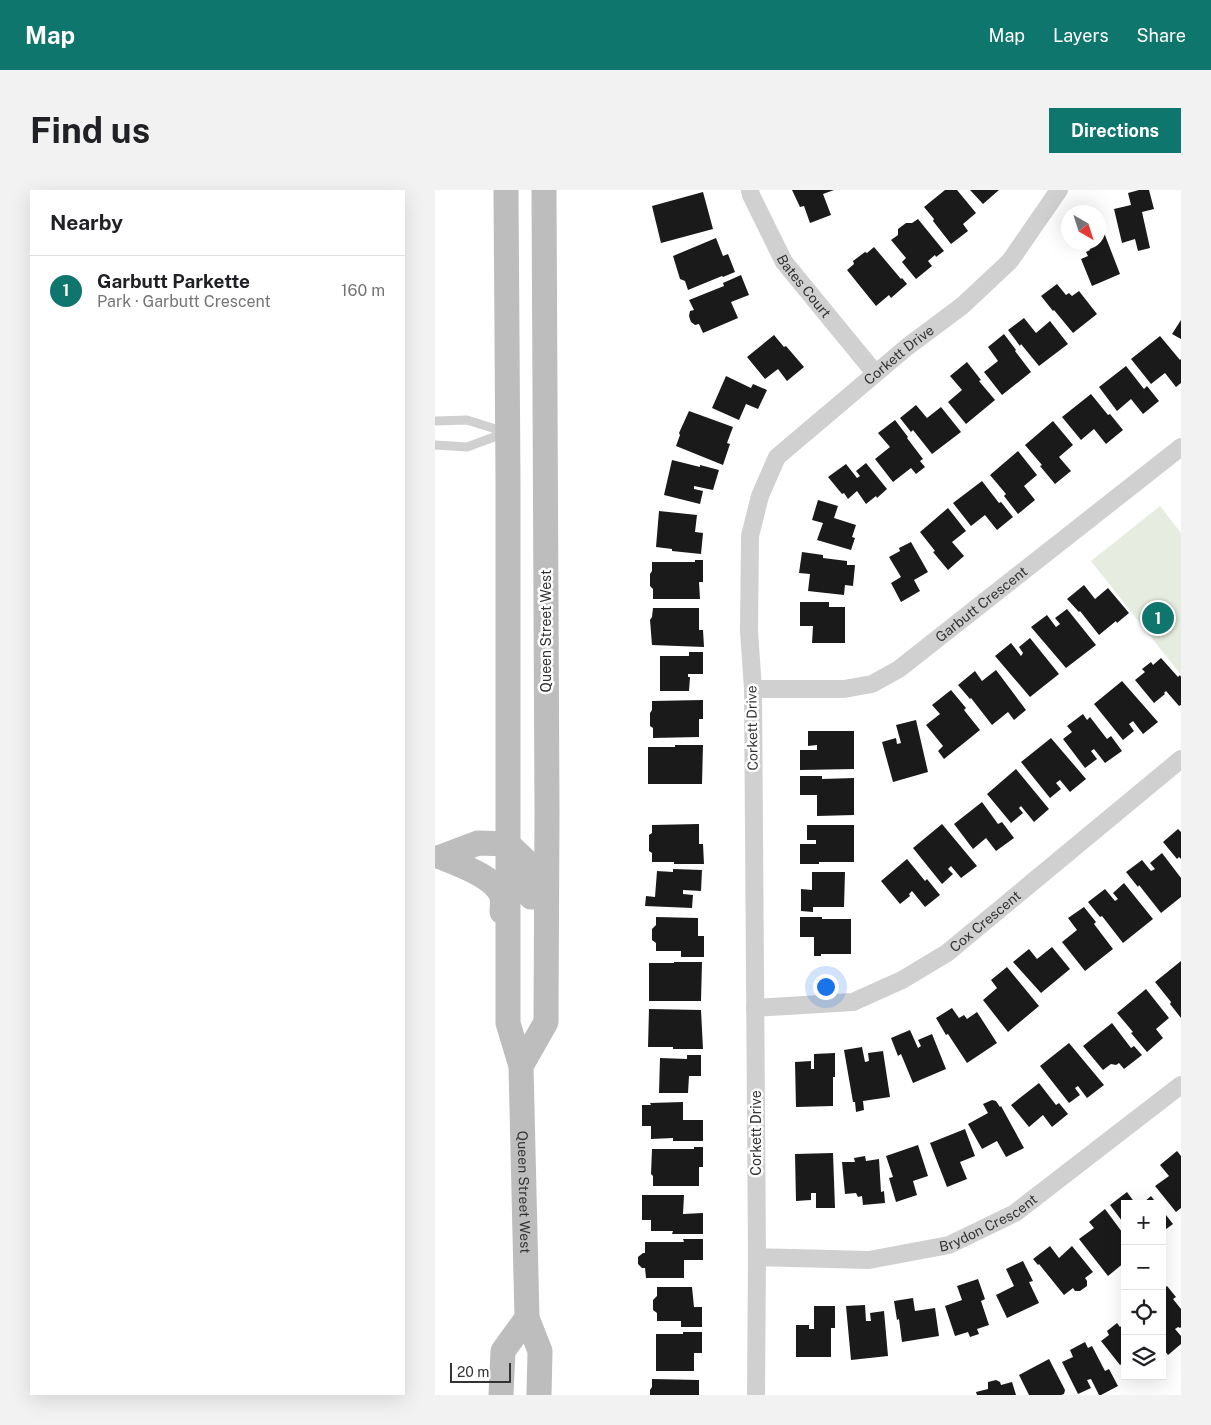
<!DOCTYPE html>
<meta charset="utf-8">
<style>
body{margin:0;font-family:"Public Sans",sans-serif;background:#f2f2f2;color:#202124}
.controls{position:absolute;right:15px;bottom:15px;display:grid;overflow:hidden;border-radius:0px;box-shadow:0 5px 20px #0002}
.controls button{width:45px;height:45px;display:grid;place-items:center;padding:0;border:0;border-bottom:1px solid #e0e0e0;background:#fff;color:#202124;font:25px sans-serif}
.compass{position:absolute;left:626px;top:15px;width:45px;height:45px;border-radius:50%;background:#fff;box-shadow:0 5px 20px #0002;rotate:141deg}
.scale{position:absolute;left:15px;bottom:12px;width:61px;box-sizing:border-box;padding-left:5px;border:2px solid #333;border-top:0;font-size:14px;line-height:18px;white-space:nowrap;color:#333;-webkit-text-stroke:4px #fff;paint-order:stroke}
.you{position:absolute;left:390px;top:796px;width:18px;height:18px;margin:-12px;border:4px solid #fff;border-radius:50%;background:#1a73e8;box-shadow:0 0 0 8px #1a73e833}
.badge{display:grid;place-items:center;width:32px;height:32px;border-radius:50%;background:#0f766e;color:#fff;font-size:16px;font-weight:700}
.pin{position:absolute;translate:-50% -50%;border:2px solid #fff;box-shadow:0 1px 5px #0006}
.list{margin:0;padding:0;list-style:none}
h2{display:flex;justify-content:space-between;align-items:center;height:65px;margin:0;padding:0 20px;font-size:21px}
h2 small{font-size:16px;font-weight:400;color:#757577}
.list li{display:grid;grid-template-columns:32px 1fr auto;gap:15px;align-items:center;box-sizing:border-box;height:70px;padding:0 20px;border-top:1px solid #e0e0e0}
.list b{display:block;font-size:19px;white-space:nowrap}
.list p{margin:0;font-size:16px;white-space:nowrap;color:#757577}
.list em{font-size:16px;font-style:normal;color:#757577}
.icon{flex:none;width:28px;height:28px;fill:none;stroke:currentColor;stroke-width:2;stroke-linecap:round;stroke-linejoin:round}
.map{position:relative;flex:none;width:746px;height:1205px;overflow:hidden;border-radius:0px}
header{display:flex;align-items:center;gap:30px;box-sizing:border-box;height:70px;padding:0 25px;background:#0f766e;color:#fff}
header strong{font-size:24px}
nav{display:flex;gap:28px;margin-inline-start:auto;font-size:18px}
.intro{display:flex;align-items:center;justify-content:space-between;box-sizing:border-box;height:120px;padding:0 30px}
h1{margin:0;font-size:35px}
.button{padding:12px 22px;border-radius:0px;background:#0f766e;color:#fff;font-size:18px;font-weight:700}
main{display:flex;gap:30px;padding:0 30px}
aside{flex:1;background:#fff;border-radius:0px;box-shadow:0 5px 20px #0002}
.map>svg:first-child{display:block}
</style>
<header>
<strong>Map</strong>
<nav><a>Map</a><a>Layers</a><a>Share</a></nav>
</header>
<div class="intro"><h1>Find us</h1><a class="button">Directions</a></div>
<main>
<aside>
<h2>Nearby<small></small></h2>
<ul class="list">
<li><span class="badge">1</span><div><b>Garbutt Parkette</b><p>Park · Garbutt Crescent</p></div><em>160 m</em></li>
</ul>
</aside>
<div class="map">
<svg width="746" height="1205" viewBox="0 0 746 1205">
<rect width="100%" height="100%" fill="#fff"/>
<!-- green -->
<path fill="#e6ecdf" d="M725,316L746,343V485L656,371Z"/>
<!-- building -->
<g fill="#1a1a1a">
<path d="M357,0H399L388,4L396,25L375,33L369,16L365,17Z"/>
<path d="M510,0H522L541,23L528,34L533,41L516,54L498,31L499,29L489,17Z"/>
<path d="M535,0H564L548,14Z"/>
<path d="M704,0H714L719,19L707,22L715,58L703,61L700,49L687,53L679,19L696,15L693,3Z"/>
<path d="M268,2L278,39L226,53L217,16Z"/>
<path d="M483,29L509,61L501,67L500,65L493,71L497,76L481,89L467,72L471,68L456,50L463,45V39L471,33H477Z"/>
<path d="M668,40L685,84L657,96L646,69L653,66L651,62L655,60L652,52H664V41Z"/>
<path d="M281,48L288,66L293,64L300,82L288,87L287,86L253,100L250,91L245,89L238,66Z"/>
<path d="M439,57L466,89L467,88L472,94L456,108L454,105L441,116L412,80L419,74L418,71L430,62L432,63Z"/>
<path d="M306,85L314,105L296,112L303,128L268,143L264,134L260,135L256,132L254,126L255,121L259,120L254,110L289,96L288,93Z"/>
<path d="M622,94L631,105L634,103L637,106L644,101L662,124L638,143L619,120L618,121L606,106Z"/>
<path d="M589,128L601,143L615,131L633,154L604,176L586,154L585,156L573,140Z"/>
<path d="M746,130V149L737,144Z"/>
<path d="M569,144L581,160L580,161L596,182L567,205L549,182L563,171L553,157Z"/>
<path d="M339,145L349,157L351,156L369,177L352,191L343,179L330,189L312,167Z"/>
<path d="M725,146L745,170L746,169V193L741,197L730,183L716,194L696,169Z"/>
<path d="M532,172L546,190L544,191L560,210L531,234L513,212L527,200L515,186Z"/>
<path d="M691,176L709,199L712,196L724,211L708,224L696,209L682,221L664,197Z"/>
<path d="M291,186L316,198L318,194L332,200L323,219L311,214L304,230L277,218Z"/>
<path d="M656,204L673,225L675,224L688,240L671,254L659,239L646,250L627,227Z"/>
<path d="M481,215L492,228L506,217L526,242L497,264L478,240L476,242L465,228Z"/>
<path d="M254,221L298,237L292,253L295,254L288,275L241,256L245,245L244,243Z"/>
<path d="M460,230L473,247L472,248L488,269L485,271L490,277L481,284L476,278L458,292L440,269L455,257L443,243Z"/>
<path d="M618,231L638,255L624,267L636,281L620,294L605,276L607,275L590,255Z"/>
<path d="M583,261L602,285L589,296L600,310L583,324L569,306L571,304L555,285Z"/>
<path d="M237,270L265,277V275L284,280L278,300L259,296V299L268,301L265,314L229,305Z"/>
<path d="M431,273L452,299L442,308L441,306L431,314L422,301L413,309L409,303L407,304L393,287L411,274L422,288L425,286L421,281Z"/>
<path d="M547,291L564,313L566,312L578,327L562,340L550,325L536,336L518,313Z"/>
<path d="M383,310L403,316L399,328L421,335L417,347L420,348L416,360L382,350L388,333L377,330Z"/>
<path d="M513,318L531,341L517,352L529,366L513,380L498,362L500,361L485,342Z"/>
<path d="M224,321L262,325L260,342L268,343L266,364L237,361V359L221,357Z"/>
<path d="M476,352L493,382L479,390L485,401L466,412L456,393L466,387L454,367L465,361L464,358Z"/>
<path d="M367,362L388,365V368L412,371V375H420L418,396L410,395L409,405L373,401L375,384L364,383Z"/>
<path d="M260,370H268V392H264L265,409H218V399L215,396V384L217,381V372H260Z"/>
<path d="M649,395L660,409L673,398L694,423L682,433L681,431L664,445L645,421L644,422L632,409Z"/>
<path d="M365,412H394V417H410V453H377L378,436H365Z"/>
<path d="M218,418H264V440H268L269,457L217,455L215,430L217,427Z"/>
<path d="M632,419L661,455L631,478L596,437L612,425L621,437L625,434L620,428Z"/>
<path d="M595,448L624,484L595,507L560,466L576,453L586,466L588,463L584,457Z"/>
<path d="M254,462H268V484H253V487H255L254,501H225V466H254Z"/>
<path d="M726,468L743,487L745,485L746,487V515L744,516L731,501L729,503L730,504L719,513L700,490L710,482L707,479L716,472L718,475Z"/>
<path d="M561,480L591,520L579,530L573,522L557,535L536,508L535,509L523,495L540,481L547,491Z"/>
<path d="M687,491L723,532L708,544L698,531L694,534L699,541L688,550L659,514Z"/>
<path d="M516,500L531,518L529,520L545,540L509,569L503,561L508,556L491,535L505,524L497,515Z"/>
<path d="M268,510V529H264V547L218,548V538L215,536V523L217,520V511Z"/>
<path d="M648,524L652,530L655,527L672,549L676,546L687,561L670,573L659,559L656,561L662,569L650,578L628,549L637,542L632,536Z"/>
<path d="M481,530L493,582L458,592L447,552L461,548L462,554L466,553L461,535Z"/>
<path d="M373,541H419V579L365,580V560H382V555L373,556Z"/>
<path d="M616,548L651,589L635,602L625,590L621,593L626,599L615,608L586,572Z"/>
<path d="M240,555H268L267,594H213V557H240Z"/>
<path d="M581,579L614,619L599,632L586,616L584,618L588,623L576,633L552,604Z"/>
<path d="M365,586H387V589L419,588V625L382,626V605H365Z"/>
<path d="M547,612L563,634L567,632L579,648L561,661L551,648L538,659L519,634Z"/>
<path d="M264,634V654H268L269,674H239V672H217V663L214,661V645L217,643V635Z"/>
<path d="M507,634L542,676L526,688L516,676L513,679L518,684L507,694L478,658Z"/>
<path d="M372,635H419V672H384V674H365V654H381V650H372Z"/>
<path d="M743,639L746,642V669L744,667L742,669L728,652Z"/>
<path d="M727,663L746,688V707L726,723L704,695L703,697L691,682L707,670L716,681L720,679L715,673Z"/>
<path d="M472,669L490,691L492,689L505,705L490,717L477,701L474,704L475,706L465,714L446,691Z"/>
<path d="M238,679L267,680L266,701L248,700V704L258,705L257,718L210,716L211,706L220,707L222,681L238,682Z"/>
<path d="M377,682H410L409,717H378V722L366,721V699L377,700Z"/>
<path d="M689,693L718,729L688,753L667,726L665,727L653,712L670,699L680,711L683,709L678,703Z"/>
<path d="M649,717L661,732L659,734L678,759L650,781L627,752L642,740L633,728Z"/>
<path d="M221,727L263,728V746H269V767H246V761H221V753L217,750V739L221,735Z"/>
<path d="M365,727H387V729H416V764H386V766H379V747H365Z"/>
<path d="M617,757L635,779L606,803L578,772L594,759L602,769Z"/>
<path d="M746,771V828L735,814L736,812L720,792Z"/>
<path d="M239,772H267L266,811H214V773H239Z"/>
<path d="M572,777L604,816L573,842L548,810L562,798L556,790Z"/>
<path d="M711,799L734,828L721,839L728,848L712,862L696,843L698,842L682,823Z"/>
<path d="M517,818L524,828L529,825L532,829L542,822L562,853L532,873L513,844L511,845L501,828Z"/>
<path d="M214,819L266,820L268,859H238V857H213Z"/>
<path d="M677,833L696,858L699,856L707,865L689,879L684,873L681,875L676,874L668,880L648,856Z"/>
<path d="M475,840L483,858L486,856L483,850L497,844L511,879L478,893L466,864L463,866L456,848Z"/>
<path d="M634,853L669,895L652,908L643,896L640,898L645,905L634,913L605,876Z"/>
<path d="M427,857L430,872L434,871L433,863L448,861L455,907L428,911L429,920L421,922L420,912H418L409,860Z"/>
<path d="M400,863V887H398V916L361,917L360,872L376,871V879H379V864Z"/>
<path d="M252,865H266V886H254L253,903H224L225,868L252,869Z"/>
<path d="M604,893L621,915L624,913L633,924L617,937L608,925L594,937L576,915Z"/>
<path d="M557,910L561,911L565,917L566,916L589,958L571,967L562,951L547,959L533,934L553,923L548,914Z"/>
<path d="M248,912V930H268V951H238V948L216,949V936H207V915H216L215,913Z"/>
<path d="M530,939L540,966L525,972L532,989L512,997L495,953Z"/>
<path d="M483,955L493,986L478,991L482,1005L461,1012L454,988L458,987L451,966Z"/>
<path d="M259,957H268V977H264V996H218V986L216,984L217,959H259Z"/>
<path d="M742,961L746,966V1018L741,1022L720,996L734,986L725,975Z"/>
<path d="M398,963L400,1018H381V1003H376V1010L361,1011L360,964Z"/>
<path d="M430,966L431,971L444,969L446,1002L449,1001L450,1013L428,1015L427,1006L423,1007L421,1003L410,1004L407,972H420L419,968Z"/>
<path d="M692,1002L700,1013L705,1010L708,1013L716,1006L722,1014H690V1035L675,1015Z"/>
<path d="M207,1005H249L248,1024L268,1023V1044H237L238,1041H216V1030H207Z"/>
<path d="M670,1019L690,1046V1072L673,1086L644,1049L659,1038L654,1032Z"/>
<path d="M727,1020L738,1034L727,1042Z"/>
<path d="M248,1049H268V1070H249V1088H211L210,1078H207L203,1074V1067L208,1063H210V1052H249Z"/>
<path d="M615,1056L624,1068L637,1056L658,1082L650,1088L652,1091V1096L645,1101H640L638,1098L629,1105L604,1074L603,1075L598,1069Z"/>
<path d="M588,1071L598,1091L594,1092L604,1113L572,1128L561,1105L579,1096L571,1079Z"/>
<path d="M543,1089L550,1109L546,1111L554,1135L542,1139L544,1144L535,1147L533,1142L520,1146L510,1116L527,1110L522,1096Z"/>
<path d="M732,1096L741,1107L738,1109L746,1119V1137L745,1138L743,1137L740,1139L746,1146V1154L733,1165L727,1157V1100Z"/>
<path d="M222,1097H257L259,1117H267V1137H246V1131H222V1123L218,1120V1110L222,1106Z"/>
<path d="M478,1108L480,1121L500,1118L504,1146L467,1152L464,1129L462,1130L459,1111Z"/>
<path d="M430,1115L431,1131H436L435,1123L449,1121L453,1166L416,1170L411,1116Z"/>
<path d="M379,1116H400V1138H396V1167H361V1135H374V1139H379Z"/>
<path d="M682,1133L685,1137L690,1133V1171L685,1175L666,1151L674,1145L672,1141Z"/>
<path d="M248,1142H267V1163H259V1181H221V1144H248Z"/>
<path d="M650,1152L653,1158L657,1156L670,1181L674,1179L683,1196L666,1205H664L656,1189L652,1190L656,1198L643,1204L627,1172L638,1167L635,1160Z"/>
<path d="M614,1169L630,1200L629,1204L626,1205H594L584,1185Z"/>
<path d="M217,1189L264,1190V1205H215V1200L217,1197Z"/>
<path d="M561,1190L565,1192L566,1195L577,1192L581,1205H542L541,1202L553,1199V1192Z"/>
</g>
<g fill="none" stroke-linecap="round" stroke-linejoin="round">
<!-- lane -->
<g stroke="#d0d0d0" stroke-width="9">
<path d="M0,231L32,230L70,242"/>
<path d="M0,255L32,257L70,243"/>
</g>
<!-- street -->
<g stroke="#d0d0d0" stroke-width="18">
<path id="s1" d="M315,0L316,5L349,72L440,183"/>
<path id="s2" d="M318,499H409L437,494L464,479L746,257"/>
<path id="s3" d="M320,818L418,812L467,790L512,763L746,569"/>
<path id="s4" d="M322,1067L434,1070L514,1055L580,1023L746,895"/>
<path id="s5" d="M321,1205L322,1067L318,499L314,441L315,346L325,306L342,267L472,157L527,116L575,71L624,0"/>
</g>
<!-- secondary -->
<g stroke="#bdbdbd" stroke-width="25">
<path id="s6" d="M71,0L73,292V833L86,876L92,1128L105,1161L104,1205"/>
<path d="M6,667L43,653L73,654L97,677L96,707"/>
<path d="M6,667C24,675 59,686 67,706C68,711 67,718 67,722"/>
<path d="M86,876L111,832L112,622L109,0"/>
<path d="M66,1205L68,1161L92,1128"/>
</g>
</g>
<g text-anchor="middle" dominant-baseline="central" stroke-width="5" stroke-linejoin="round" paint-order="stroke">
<!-- street labels -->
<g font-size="14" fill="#333" stroke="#fff">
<text stroke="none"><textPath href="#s1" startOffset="111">Bates Court</textPath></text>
<text stroke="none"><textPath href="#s5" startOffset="1102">Corkett Drive</textPath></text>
<text stroke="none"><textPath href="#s2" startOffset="255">Garbutt Crescent</textPath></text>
<text transform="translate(111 441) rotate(-90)">Queen Street West</text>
<text transform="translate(317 538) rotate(-91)">Corkett Drive</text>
<text stroke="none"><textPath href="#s3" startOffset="254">Cox Crescent</textPath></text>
<text transform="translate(321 943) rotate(-90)">Corkett Drive</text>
<text stroke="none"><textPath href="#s6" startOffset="1004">Queen Street West</textPath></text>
<text stroke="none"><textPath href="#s4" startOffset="238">Brydon Crescent</textPath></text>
</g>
</g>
</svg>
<div class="controls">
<button>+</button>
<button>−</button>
<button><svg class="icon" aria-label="locate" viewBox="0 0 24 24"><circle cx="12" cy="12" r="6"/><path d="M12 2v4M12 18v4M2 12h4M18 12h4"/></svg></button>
<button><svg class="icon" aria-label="layers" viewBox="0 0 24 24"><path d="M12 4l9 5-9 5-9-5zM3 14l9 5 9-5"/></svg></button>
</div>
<svg class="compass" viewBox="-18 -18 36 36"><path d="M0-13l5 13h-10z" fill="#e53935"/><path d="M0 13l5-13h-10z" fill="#757577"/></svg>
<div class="scale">20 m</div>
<div class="you"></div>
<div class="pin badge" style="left:723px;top:428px">1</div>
</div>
</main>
